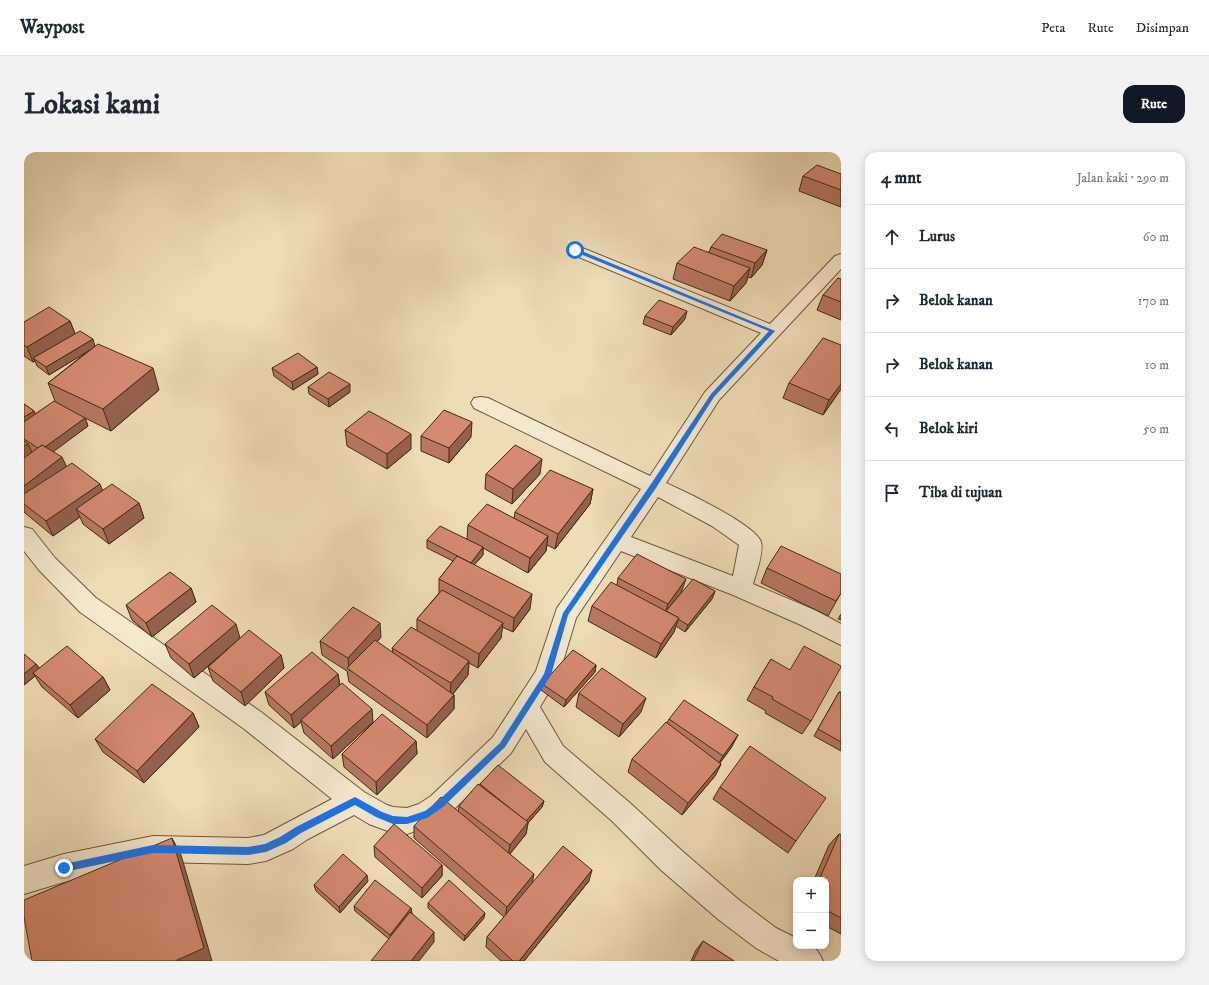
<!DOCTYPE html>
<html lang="id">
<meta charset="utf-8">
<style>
body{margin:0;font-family:"IM FELL DW Pica",serif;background:#f2f2f3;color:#1f2937}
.controls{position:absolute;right:12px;bottom:12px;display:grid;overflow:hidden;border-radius:8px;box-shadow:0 2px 10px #0003}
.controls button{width:36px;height:36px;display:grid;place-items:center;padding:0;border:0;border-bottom:1px solid #e0e1e3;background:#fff;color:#1f2937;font:20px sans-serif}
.stop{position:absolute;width:12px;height:12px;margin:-9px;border:3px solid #1a73e8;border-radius:50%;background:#fff}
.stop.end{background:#1a73e8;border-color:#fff;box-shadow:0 1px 4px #0008}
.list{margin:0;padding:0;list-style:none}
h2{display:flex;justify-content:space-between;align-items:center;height:52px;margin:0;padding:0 16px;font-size:17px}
h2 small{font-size:13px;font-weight:400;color:#747a83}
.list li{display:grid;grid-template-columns:26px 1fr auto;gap:12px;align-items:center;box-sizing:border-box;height:64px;padding:0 16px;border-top:1px solid #e0e1e3}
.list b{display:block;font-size:15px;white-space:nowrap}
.list em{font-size:13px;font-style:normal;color:#747a83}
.icon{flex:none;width:22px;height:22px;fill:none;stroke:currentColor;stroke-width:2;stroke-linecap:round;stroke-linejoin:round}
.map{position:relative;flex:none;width:817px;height:809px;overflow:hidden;border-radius:12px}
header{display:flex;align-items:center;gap:24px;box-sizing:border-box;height:56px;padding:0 20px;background:#fff;border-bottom:1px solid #e0e1e3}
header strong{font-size:19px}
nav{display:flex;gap:22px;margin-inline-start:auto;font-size:14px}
.intro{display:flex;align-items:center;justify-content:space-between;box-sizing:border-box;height:96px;padding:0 24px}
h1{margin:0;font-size:28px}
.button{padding:10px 18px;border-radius:12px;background:#111827;color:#fff;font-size:14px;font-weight:700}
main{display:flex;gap:24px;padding:0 24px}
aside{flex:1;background:#fff;border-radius:12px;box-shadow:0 2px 10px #0003}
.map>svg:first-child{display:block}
</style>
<header>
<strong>Waypost</strong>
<nav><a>Peta</a><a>Rute</a><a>Disimpan</a></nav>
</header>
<div class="intro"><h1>Lokasi kami</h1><a class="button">Rute</a></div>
<main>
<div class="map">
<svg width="817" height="809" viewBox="0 0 817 809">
<rect width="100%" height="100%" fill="#eedcb5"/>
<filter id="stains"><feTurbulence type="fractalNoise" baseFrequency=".005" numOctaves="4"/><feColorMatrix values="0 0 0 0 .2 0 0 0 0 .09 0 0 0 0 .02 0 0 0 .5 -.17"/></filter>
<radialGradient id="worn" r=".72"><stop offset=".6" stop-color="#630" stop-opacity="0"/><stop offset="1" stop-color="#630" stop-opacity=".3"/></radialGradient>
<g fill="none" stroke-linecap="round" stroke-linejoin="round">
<!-- street casing -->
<g stroke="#6e573c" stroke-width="2">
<path id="street" d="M551,93L746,172L811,104L817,102V117L695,248L642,331C660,339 732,373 737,390C740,400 732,422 729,432L793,459L817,472V493L777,473L709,443L597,399L552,466L535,523L516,555L539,594L606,651L657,698L715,748L752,776L772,786V794C788,794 792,793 799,809H755L732,796L695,768L637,718L588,669L521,610L502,577L487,601L425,662L413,671L383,682L369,681L345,672L330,663L284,687L269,697L242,709L224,712L129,710L40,730L0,742V714L40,702L129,684L224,686L240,683L308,647L219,576L56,460L15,418L0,399V375L8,377L31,406L72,446L237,560L340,640L363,653L369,655L383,656L395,652L407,644L469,585L512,519L533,456L617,337L450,256L447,251L450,246L457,245L464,246L626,324L681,240L737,181L545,101L543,98L545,95ZM634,345L688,374L715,393L709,424L607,385Z"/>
</g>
<!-- street -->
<use href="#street" fill="#f4e8cf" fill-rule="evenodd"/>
</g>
<!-- wall -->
<g fill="#b77761" stroke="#432b14">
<path d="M817,22V55L775,39L779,24Z"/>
<path d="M687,95L743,98L738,113L727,126L724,125L722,131L706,149L649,127L653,111L685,100Z"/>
<path d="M817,127V168L793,158L799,143Z"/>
<path d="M621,164L661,167L647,183L619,172Z"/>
<path d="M46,169L51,182L71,194L135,238L87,279L61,266L64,274L29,299L42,314L79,338L115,351L120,366L85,392L59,372L56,365L29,384L1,361L0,360V252L10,259L11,262L31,249L24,231L64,199L25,223L13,214L11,209L9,210L0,204V170Z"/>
<path d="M817,193V237L799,263L759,246L765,231Z"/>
<path d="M293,215L294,222L269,238L250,224L248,216Z"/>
<path d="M284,235L326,240L305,255L285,242Z"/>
<path d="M321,278L387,297L363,317L323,294Z"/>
<path d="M397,284L447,285L425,311L397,299Z"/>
<path d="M462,322H516L488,352L461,337Z"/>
<path d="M569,337L566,352L531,397L523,393L522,399L504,421L459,396V403L450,413L506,457L489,480L478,475L477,486L454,516L445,511L444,523L429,542L430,543V557L403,586L325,530L323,519L298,503L296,489L357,485L353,490L369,501L368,496L393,479V467L415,441V427L429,409L403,396V388L443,387L444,373L490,366L491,360Z"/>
<path d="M743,416L817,441L804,464L737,431Z"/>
<path d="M594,426L657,441L691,439L688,447L661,480L652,474L650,480L632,506L564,469L568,454L593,433Z"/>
<path d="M167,436L172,450L128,485L108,468L102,453Z"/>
<path d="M817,462V468L814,467Z"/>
<path d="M216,486L257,503L260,516L221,554L189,529L184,515L202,499L170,526L147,506L141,492Z"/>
<path d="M747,507L787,569L778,582L741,561L742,559L723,548L730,535Z"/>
<path d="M12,512L15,516L79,525L86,538L54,566L18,535L11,524L0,533Z"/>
<path d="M572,513L571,520L540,555L517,538L518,532Z"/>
<path d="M314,522L316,534L349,570L309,607L280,581L277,570L270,576L245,553L241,540Z"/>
<path d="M815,540H817V599L790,584Z"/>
<path d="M555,541L617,560L595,585L552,555Z"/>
<path d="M169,561L175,575L120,631L79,600L71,587Z"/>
<path d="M645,567L714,583L707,596L696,611L697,612L691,624L658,663L604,620L608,607L643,571Z"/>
<path d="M392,589L393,602L353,643L320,615L318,602Z"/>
<path d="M456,632L520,649L518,655L504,671L502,682L486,702L508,732L565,729L500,809H477L462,795L463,785L480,765L390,686V674L434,659L435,654L456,633Z"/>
<path d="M696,635L772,689L764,701L689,647Z"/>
<path d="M815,682L817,683V782L802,774V728H790L805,693Z"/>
<path d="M350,694L418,713V724L398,746L351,705Z"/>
<path d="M344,729L316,761L292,739L290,733Z"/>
<path d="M404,751L460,766L440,789L404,756Z"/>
<path d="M330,754L387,756L388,762L410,790L365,787L331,759Z"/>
<path d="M679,789L710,809H667L672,798Z"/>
</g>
<!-- shaded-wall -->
<g fill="#95614f" stroke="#432b14">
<path d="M743,98L738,113L727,126L731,111Z"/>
<path d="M726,116L722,131L706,149L710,134Z"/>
<path d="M663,159L661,167L647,183L649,175Z"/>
<path d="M46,169L52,184L9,206L11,209L9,210L3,195Z"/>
<path d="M69,187L71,195L25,223L22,215Z"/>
<path d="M293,215L294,222L269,238L268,230Z"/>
<path d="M129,216L135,238L87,279L79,257Z"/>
<path d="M326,232V240L305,255L304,247Z"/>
<path d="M817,232V237L799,263L805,248Z"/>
<path d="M10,259L13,266L0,275V265Z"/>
<path d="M61,266L64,274L21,306L17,298Z"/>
<path d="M448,270L447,285L425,311V296Z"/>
<path d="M387,282V297L363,317V302Z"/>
<path d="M4,292L11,307L0,315V294Z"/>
<path d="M38,305L45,320L0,352V334Z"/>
<path d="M518,307L516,322L488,352L489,337Z"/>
<path d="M76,332L82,347L52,357L56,365L29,384L22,369Z"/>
<path d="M569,337L566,352L531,397L534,382Z"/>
<path d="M115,351L120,366L85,392L79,377Z"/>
<path d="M524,384L522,399L504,421L506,406Z"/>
<path d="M459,395V403L446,418L447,411Z"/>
<path d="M662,427L657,441L642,459L644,452Z"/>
<path d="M167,436L172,450L128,485L122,471Z"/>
<path d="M691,439L688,447L661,480L664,473Z"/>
<path d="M508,442L506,457L489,480L490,466Z"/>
<path d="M655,466L650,480L632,506L637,492Z"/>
<path d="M356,471L357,485L327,519L325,518L324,506Z"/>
<path d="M479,471L477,486L454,516L455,502Z"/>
<path d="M212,472L216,486L170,526L165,512Z"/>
<path d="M257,503L260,516L221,554L217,540Z"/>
<path d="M445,509L444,523L426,545L427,531Z"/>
<path d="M12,512L17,519L9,521L11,524L0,533V522Z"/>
<path d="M572,513L571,520L540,555L542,548Z"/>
<path d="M314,522L316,535L277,568V570L270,576L267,563Z"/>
<path d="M79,525L86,538L54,566L46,553Z"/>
<path d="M430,543V557L403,586V573Z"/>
<path d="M622,546L617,560L595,585L599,572Z"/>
<path d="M348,557L349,570L309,607L307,594Z"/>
<path d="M169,561L175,575L120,631L113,619Z"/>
<path d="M714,583L707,596L692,616L699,604Z"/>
<path d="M392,589L393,602L353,643L352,630Z"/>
<path d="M697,612L691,624L658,663L664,651Z"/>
<path d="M520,649L518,655L504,671L502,682L484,704L486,693L502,669Z"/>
<path d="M148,686L157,703L188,809H151Z"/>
<path d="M418,713V724L398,746V736Z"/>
<path d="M568,718L565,729L500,809H495Z"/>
<path d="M510,722L508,733L481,765L483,755Z"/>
<path d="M343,723L344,729L316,761L315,755Z"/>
<path d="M387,756L388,762L367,788L366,783Z"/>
<path d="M461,761L460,766L440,789L441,784Z"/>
<path d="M410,780V790L395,809H387Z"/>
</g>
<!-- building -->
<g fill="#d58a71" stroke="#432b14">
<path d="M793,13L817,22V38L779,24Z"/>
<path d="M698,82L743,98L731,111L687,95Z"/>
<path d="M670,95L726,116L710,134L653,111Z"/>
<path d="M814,126L817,127V150L799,143Z"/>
<path d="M635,148L663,159L649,175L621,164Z"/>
<path d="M25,155L46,169L3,195L0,193V170Z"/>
<path d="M56,179L69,187L22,215L9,206Z"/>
<path d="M799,186L817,193V232L805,248L765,231Z"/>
<path d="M74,192L129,216L79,257L24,231Z"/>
<path d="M274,201L293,215L268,230L248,216Z"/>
<path d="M305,220L326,232L304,247L284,235Z"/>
<path d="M30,249L61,266L21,295L18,293L14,296L0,287V270Z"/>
<path d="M0,252L10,259L0,265Z"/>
<path d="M420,258L448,270L425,296L397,284Z"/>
<path d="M345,259L387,282L363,302L321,278Z"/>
<path d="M0,289L4,292L0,294Z"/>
<path d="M18,293L38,305L0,334V306Z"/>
<path d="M491,293L518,307L489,337L462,322Z"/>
<path d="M48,311L76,332L22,369L0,352V342Z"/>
<path d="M526,318L569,337L534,382L491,360Z"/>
<path d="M88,332L115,351L79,377L52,357Z"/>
<path d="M463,352L524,384L506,406L444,373Z"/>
<path d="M416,374L459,395L447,411L403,388Z"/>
<path d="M757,394L817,422V441L812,449L743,416Z"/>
<path d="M613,402L662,427L644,452L594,426Z"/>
<path d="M433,404L508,442L490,466L415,427Z"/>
<path d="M146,420L167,436L122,471L102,453Z"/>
<path d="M669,427L691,439L664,473L654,467L655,466L642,459Z"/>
<path d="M587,430L655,466L637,492L568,454Z"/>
<path d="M418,438L479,471L455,502L393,467Z"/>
<path d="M188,453L212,472L165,512L141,492Z"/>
<path d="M329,455L356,471L324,506L296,489Z"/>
<path d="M387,475L445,509L427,531L368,496Z"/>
<path d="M225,478L257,503L217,540L184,515Z"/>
<path d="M351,488L430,543L403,573L323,516Z"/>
<path d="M43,494L79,525L46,553L9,521Z"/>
<path d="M780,494L817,514V515L787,569L748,547L749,545L730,535L747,507L766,518Z"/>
<path d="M549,498L572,513L542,548L518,532Z"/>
<path d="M288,500L314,522L267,563L241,540Z"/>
<path d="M0,502L12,512L0,522Z"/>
<path d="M578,516L622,546L599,572L555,541Z"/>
<path d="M318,531L348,557L307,594L277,568Z"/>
<path d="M128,532L169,561L113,619L71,587Z"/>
<path d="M815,540L817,541V590L794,577Z"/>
<path d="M660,548L714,583L699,604L645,567Z"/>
<path d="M358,562L392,589L352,630L318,602Z"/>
<path d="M642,570L697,612L664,651L608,607Z"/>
<path d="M726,594L802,646L772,689L696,635Z"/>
<path d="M474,613L520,649L502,669L456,632Z"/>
<path d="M454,632L504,670L486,693L435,654Z"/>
<path d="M417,645L510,722L483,755L390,674Z"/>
<path d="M370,672L418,713L398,736L350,694Z"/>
<path d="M815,682L817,683V766L802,758V728H795Z"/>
<path d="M148,686L180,796L151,809H8L0,765V748Z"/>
<path d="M539,694L568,718L495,809H489L463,785Z"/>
<path d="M319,702L343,723L315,755L290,733Z"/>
<path d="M351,728L387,756L366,783L330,754Z"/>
<path d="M425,728L461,761L441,784L404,751Z"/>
<path d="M386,760L410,780L387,809H347Z"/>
<path d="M679,789L710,809H669Z"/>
</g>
<!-- route -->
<path fill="#1a73e8" d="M549,97H553L751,179L690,245L632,336L544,463L527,523L481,595L419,655L403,666L383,672H369L352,665L331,653L277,681L262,691L242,700L224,703L129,701L40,720L37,719L36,716L37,713L40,712L129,693L224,695L241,692L256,685L272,675L331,645L358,660L369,664L383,665L401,659L413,650L476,591L520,522L539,461L627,332L687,242L745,179L549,99Z"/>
<rect width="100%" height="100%" filter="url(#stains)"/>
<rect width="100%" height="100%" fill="url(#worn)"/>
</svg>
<div class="controls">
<button>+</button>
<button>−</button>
</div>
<div class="stop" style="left:551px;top:98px"></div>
<div class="stop end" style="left:40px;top:716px"></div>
</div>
<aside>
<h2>4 mnt<small>Jalan kaki · 290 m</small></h2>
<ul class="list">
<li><svg class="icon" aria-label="ahead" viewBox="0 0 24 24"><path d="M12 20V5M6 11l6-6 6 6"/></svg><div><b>Lurus</b></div><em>60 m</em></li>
<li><svg class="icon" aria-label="right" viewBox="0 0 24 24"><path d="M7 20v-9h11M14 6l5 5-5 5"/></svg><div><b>Belok kanan</b></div><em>170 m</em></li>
<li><svg class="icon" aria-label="right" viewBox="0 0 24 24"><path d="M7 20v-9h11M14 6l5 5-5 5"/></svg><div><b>Belok kanan</b></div><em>10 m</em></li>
<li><svg class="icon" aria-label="left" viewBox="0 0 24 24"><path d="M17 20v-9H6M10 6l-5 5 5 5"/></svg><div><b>Belok kiri</b></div><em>50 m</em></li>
<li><svg class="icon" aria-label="arrive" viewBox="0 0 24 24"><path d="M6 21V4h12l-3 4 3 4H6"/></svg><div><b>Tiba di tujuan</b></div></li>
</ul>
</aside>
</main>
